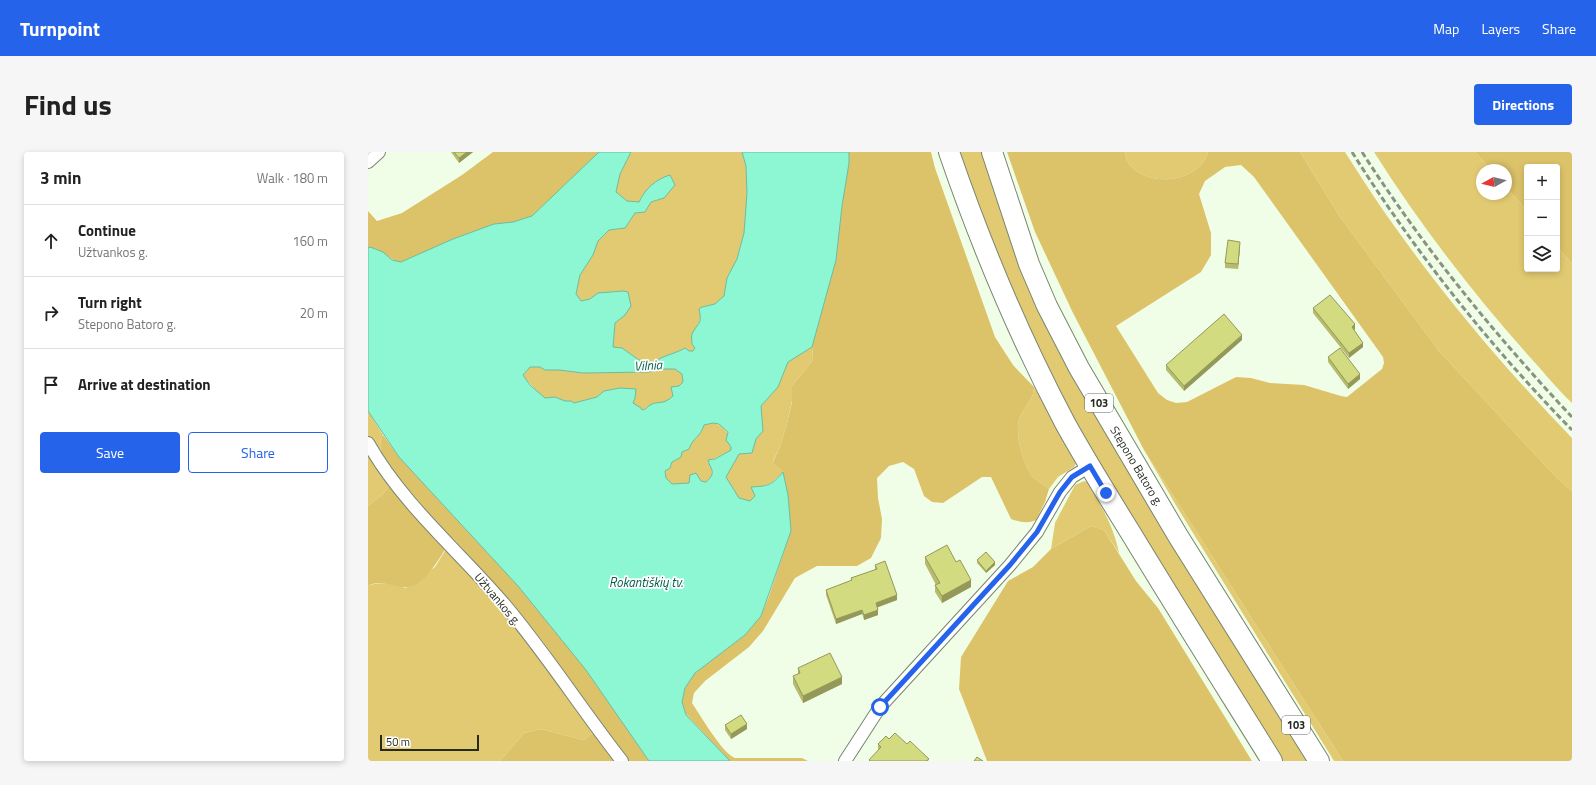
<!DOCTYPE html>
<meta charset="utf-8">
<style>
body{margin:0;font-family:"Titillium Web",sans-serif;background:#f6f6f6;color:#222}
.controls{position:absolute;right:12px;top:12px;display:grid;overflow:hidden;border-radius:4px;box-shadow:0 2px 6px #0003}
.controls button{width:36px;height:36px;display:grid;place-items:center;padding:0;border:0;border-bottom:1px solid #e0e0e0;background:#fff;color:#222;font:20px sans-serif}
.compass{position:absolute;left:1108px;top:12px;width:36px;height:36px;border-radius:50%;background:#fff;box-shadow:0 2px 6px #0003;rotate:262deg}
.scale{position:absolute;left:12px;bottom:10px;width:99px;box-sizing:border-box;padding-left:4px;border:2px solid #262b22;border-top:0;font-size:11px;line-height:14px;white-space:nowrap;color:#262b22;-webkit-text-stroke:3px #fff;paint-order:stroke}
.stop{position:absolute;width:12px;height:12px;margin:-9px;border:3px solid #2563eb;border-radius:50%;background:#fff}
.stop.end{background:#2563eb;border-color:#fff;box-shadow:0 1px 4px #0008}
.list{margin:0;padding:0;list-style:none}
h2{display:flex;justify-content:space-between;align-items:center;height:52px;margin:0;padding:0 16px;font-size:17px}
h2 small{font-size:13px;font-weight:400;color:#767676}
.list li{display:grid;grid-template-columns:26px 1fr auto;gap:12px;align-items:center;box-sizing:border-box;height:72px;padding:0 16px;border-top:1px solid #e0e0e0}
.list b{display:block;font-size:15px;white-space:nowrap}
.list p{margin:0;font-size:13px;white-space:nowrap;color:#767676}
.list em{font-size:13px;font-style:normal;color:#767676}
.actions{display:flex;gap:8px;padding:12px 16px}
.actions a{flex:1;padding:9px 0;border:1px solid #2563eb;border-radius:4px;text-align:center;font-size:14px;color:#2563eb}
.actions .main{background:#2563eb;color:#fff}
.icon{flex:none;width:22px;height:22px;fill:none;stroke:currentColor;stroke-width:2;stroke-linecap:round;stroke-linejoin:round}
.map{position:relative;flex:none;width:1204px;height:609px;overflow:hidden;border-radius:4px}
header{display:flex;align-items:center;gap:24px;box-sizing:border-box;height:56px;padding:0 20px;background:#2563eb;color:#fff}
header strong{font-size:19px}
nav{display:flex;gap:22px;margin-inline-start:auto;font-size:14px}
.intro{display:flex;align-items:center;justify-content:space-between;box-sizing:border-box;height:96px;padding:0 24px}
h1{margin:0;font-size:28px}
.button{padding:10px 18px;border-radius:4px;background:#2563eb;color:#fff;font-size:14px;font-weight:700}
main{display:flex;gap:24px;padding:0 24px}
aside{flex:1;background:#fff;border-radius:4px;box-shadow:0 2px 6px #0003}
.map>svg:first-child{display:block}
</style>
<header>
<strong>Turnpoint</strong>
<nav><a>Map</a><a>Layers</a><a>Share</a></nav>
</header>
<div class="intro"><h1>Find us</h1><a class="button">Directions</a></div>
<main>
<aside>
<h2>3 min<small>Walk · 180 m</small></h2>
<ul class="list">
<li><svg class="icon" aria-label="ahead" viewBox="0 0 24 24"><path d="M12 20V5M6 11l6-6 6 6"/></svg><div><b>Continue</b><p>Užtvankos g.</p></div><em>160 m</em></li>
<li><svg class="icon" aria-label="right" viewBox="0 0 24 24"><path d="M7 20v-9h11M14 6l5 5-5 5"/></svg><div><b>Turn right</b><p>Stepono Batoro g.</p></div><em>20 m</em></li>
<li><svg class="icon" aria-label="arrive" viewBox="0 0 24 24"><path d="M6 21V4h12l-3 4 3 4H6"/></svg><div><b>Arrive at destination</b></div></li>
</ul>
<div class="actions"><a class="main">Save</a><a>Share</a></div>
</aside>
<div class="map">
<svg width="1204" height="609" viewBox="0 0 1204 609">
<rect width="100%" height="100%" fill="#f1fee7"/>
<!-- green -->
<g fill="#e2ca72">
<path d="M263,0H374L378,14L379,41L376,81L369,107L359,126L356,144L347,152L334,155L331,157C334,168 330,174 324,182L327,195L325,199H321L317,196C307,202 295,203 285,211L271,208L263,202L245,195L247,171L257,163L255,139L230,141L222,147L213,149L208,142L212,123L225,103L230,89L241,78L257,76L267,61L277,60L283,50L296,46L275,42L271,50L259,49L248,40L252,22Z"/>
<path d="M590,0H617L662,133L942,609H914C830,474 742,341 670,200C638,136 615,67 590,0Z"/>
<path d="M757,0H840C831,32 776,37 759,9C758,7 758,3 757,0Z"/>
<path d="M932,0H977C990,20 1003,41 1017,61C1073,141 1136,216 1204,286V339L1189,326L1071,199L972,65Z"/>
<path d="M1006,0H1107L1123,18H1114V42H1138V35L1159,59V117H1189V94L1204,112V251C1188,236 1174,218 1159,202C1103,139 1051,71 1006,0Z"/>
<path d="M444,195L445,208L424,234V249L419,271L413,292L405,309L415,320C403,333 400,334 383,335L387,344L382,349L371,346L358,325L371,302L384,301L387,287L395,279L393,254L410,235L420,210Z"/>
<path d="M162,215H172L177,218H191L215,221L281,220L294,217H307L314,222L315,230L311,234H307L305,244L298,251H290L274,258L264,251L268,240L260,237L252,236L236,239L229,245L206,251L203,249H197L187,245L177,246L171,242L157,226L155,223Z"/>
<path d="M666,235L693,278L709,310L706,315L690,325L681,337C675,332 665,327 662,321C654,308 646,279 652,265C657,254 666,247 666,235Z"/>
<path d="M0,259L15,283C6,300 20,311 29,324L15,342L0,354Z"/>
<path d="M345,271C358,273 364,286 363,298L340,310L345,317L344,324L338,330L333,329L330,325L321,331L304,332L298,326L297,319L302,316L304,310L313,305L314,300L321,297C324,286 333,285 336,273Z"/>
<path d="M776,298L975,609H966L809,355Z"/>
<path d="M716,329L719,330C733,353 746,375 751,401L736,378L723,374L683,397L687,371L707,333Z"/>
<path d="M85,386L173,487L234,574L216,588L173,577L156,581L132,609H0V434C11,428 26,433 38,436L67,415Z"/>
</g>
<!-- forest -->
<g fill="#dcc36a" fill-rule="evenodd">
<path d="M125,0H231L164,64L145,70L126,72L85,87L33,110C30,110 26,109 24,107C15,102 11,95 0,96V59L9,69L34,61L94,23Z"/>
<path d="M481,0H563L567,16L627,185L645,213L666,235C666,247 657,254 652,265C646,279 654,308 662,321C665,327 675,332 681,337L677,350L668,368C660,372 652,370 643,367L623,325H614L575,351L564,350L556,344L546,317L535,310L521,314L509,326L510,346L514,367L513,386L503,406L489,414H449L427,426L395,479L381,495L337,529L326,541L324,551C333,564 354,601 367,606H434L440,609H362L318,562L314,550L317,536L327,521L377,483L393,464L401,444L423,379L420,343L415,320L405,310L413,292L419,271L424,250V234L445,208L444,195L468,108L474,54L481,11Z"/>
<path d="M639,0H757C758,3 758,7 759,9C776,37 831,32 840,0H932L972,65L1071,199L1189,326L1204,339V609H975L776,298L705,161L667,80ZM873,13L886,25L1015,205L1016,211L1014,217L979,245L973,244L936,233L902,231L883,226L868,225L819,250L808,251L799,248L790,241L748,174L833,120L843,103V81L831,42L837,29L857,15Z"/>
<path d="M1107,0H1204V112L1189,94V15H1159V59L1138,35V18H1123Z"/>
<path d="M15,283L31,305L150,434L218,518L281,609H132L156,581L173,577L216,588L234,574L173,487L85,386C74,400 59,433 40,435C26,437 13,426 0,434V354L15,342L29,324C20,311 6,300 15,283Z"/>
<path d="M723,374L736,378L768,429L790,456L884,609H619L591,537L593,505L640,429L665,415L683,397Z"/>
</g>
<!-- water -->
<path fill="#8cf7d2" stroke="#6dba9d" fill-rule="evenodd" d="M231,0H263L252,22L248,40L259,49L271,50C277,37 288,27 302,23L307,33L296,46L283,50L277,60L267,61L257,76L241,78L230,89L225,103L212,123L208,142L213,149L222,147L230,141L255,139L260,140L263,154L257,163L247,171L245,195L254,196L271,208L285,211C295,203 307,202 317,196L321,199H325L327,196L324,192C324,189 323,184 324,182C329,171 335,173 331,157L334,155L347,152L356,144L359,126L369,107L376,81L379,41L378,14L374,0H481V11L474,54L468,108L444,195L420,210L410,235L393,254L395,279L388,287L384,301L371,302L358,325L371,346L382,349L387,344L383,335C400,334 403,334 415,320L420,343L423,379L393,464L377,483L327,521L317,536L314,550L318,563L362,609H281L218,518L150,434L31,305L0,259V96L2,95L15,100L24,108L33,110L85,87L126,72L145,70L164,64ZM162,215H172L177,218H191L215,221L281,220L294,217H307L314,222L315,230L311,234L303,235L305,244C294,254 291,248 282,253C279,255 279,257 274,258L273,256L265,251L267,246L268,237L252,236L236,239L229,245L206,251L203,249H197L187,245L177,246L162,233L155,223ZM345,271L351,272L360,280L358,288L363,295V298L347,307L340,308C343,319 349,320 338,330L333,329L328,321L322,323L321,331L304,332L298,326L297,319L302,316L304,310L313,305L314,300L321,297C325,285 332,286 336,273Z"/>
<g fill="none" stroke-linecap="round" stroke-linejoin="round">
<!-- street casing -->
<g stroke="#798570" stroke-width="14">
<g id="street">
<path d="M0,10L11,0"/>
<path d="M0,291C35,353 92,400 137,453C179,503 214,558 254,609"/>
<path d="M477,609L512,555L642,413L669,380L692,340L704,325L722,314"/>
</g>
</g>
<!-- primary casing -->
<g stroke="#798570" stroke-width="22">
<g id="primary">
<path d="M581,0C613,93 651,184 697,271C719,311 743,349 767,388C812,462 858,535 904,609"/>
<path d="M624,0L661,112L679,154L711,216L810,384L951,609"/>
</g>
</g>
<!-- street -->
<use href="#street" stroke="#fff" stroke-width="12"/>
<!-- primary -->
<use href="#primary" stroke="#fff" stroke-width="20"/>
<!-- rail -->
<g stroke="#8a9383" stroke-width="3" stroke-dasharray="6 3" stroke-linecap="butt">
<path d="M984,0C1047,100 1121,193 1204,278"/>
<path d="M994,0C1055,95 1127,183 1204,265"/>
</g>
</g>
<!-- wall -->
<g fill="#b5bc6f">
<path d="M83,0H105L91,11Z"/>
<path d="M872,95L870,117L857,116V111Z"/>
<path d="M945,156L987,177L986,178L995,195L981,206L945,161Z"/>
<path d="M874,188L816,239L798,218V213Z"/>
<path d="M960,205L992,227L980,237L960,210Z"/>
<path d="M557,405L603,435L574,451L567,440V433H568L557,412Z"/>
<path d="M609,408L627,413L618,421L609,411Z"/>
<path d="M507,413L529,448L509,455L510,463L496,468L494,462L468,472L458,443V438L483,429V426L507,418Z"/>
<path d="M430,516L474,532L435,551L425,532V524L430,522Z"/>
<path d="M357,573L379,577L363,587L357,578Z"/>
<path d="M521,587L539,592L561,609H501L510,599V592Z"/>
</g>
<!-- shaded-wall -->
<g fill="#94995a">
<path d="M99,0H105L91,11V6Z"/>
<path d="M872,90V95L870,117V112Z"/>
<path d="M987,172V177L984,180V175Z"/>
<path d="M874,183V188L816,239V234Z"/>
<path d="M995,191V195L981,206V201Z"/>
<path d="M992,222V227L980,237V232Z"/>
<path d="M627,410V413L618,421V419Z"/>
<path d="M603,428V435L574,451V444Z"/>
<path d="M529,443V448L508,456V451Z"/>
<path d="M494,458V462L468,472V467Z"/>
<path d="M510,458V463L496,468V463Z"/>
<path d="M474,525V532L435,551V544Z"/>
<path d="M379,572V577L363,587V582Z"/>
</g>
<!-- building -->
<g fill="#d3db81" stroke="#94995a">
<path d="M86,0H99L91,6Z"/>
<path d="M860,88L872,90L870,112L857,111Z"/>
<path d="M962,143L987,172L984,175L995,191L981,201L945,156Z"/>
<path d="M856,162L874,183L816,234L798,213Z"/>
<path d="M972,196L992,222L980,232L960,205Z"/>
<path d="M579,393L588,410L592,408L603,428L574,444L567,433L572,431L557,405Z"/>
<path d="M618,400L627,410L618,419L609,408Z"/>
<path d="M517,409L529,443L508,451L510,458L496,463L494,458L468,467L458,438L484,428L483,426L509,417L507,413Z"/>
<path d="M462,501L474,525L435,544L425,524L432,521L430,516Z"/>
<path d="M373,563L379,572L363,582L357,573Z"/>
<path d="M527,581L539,592L542,589L561,607L558,609H502L501,608L513,595L510,592L518,584L521,587Z"/>
<path d="M609,605L615,609H606Z"/>
</g>
<g fill="none" stroke-linecap="round" stroke-linejoin="round">
<!-- route -->
<path stroke="#2563eb" stroke-width="5" d="M512,555L642,413L669,380L692,340L704,325L722,314L738,341"/>
</g>
<g text-anchor="middle" dominant-baseline="central" stroke-width="3.5" stroke-linejoin="round" paint-order="stroke">
<!-- shield labels -->
<g fill="#fff" stroke="#676b64" stroke-width="1">
<rect x="717" y="242" width="28" height="18" rx="3"/>
<rect x="914" y="564" width="28" height="18" rx="3"/>
</g>
<g font-size="11" font-weight="bold" fill="#262b22">
<text x="731" y="251">103</text>
<text x="928" y="573">103</text>
</g>
<!-- street labels -->
<g font-size="12" fill="#262b22" stroke="#fff">
<text transform="translate(769 314) rotate(59)">Stepono Batoro g.</text>
<text transform="translate(130 447) rotate(50)">Užtvankos g.</text>
</g>
<!-- water labels -->
<g font-size="13" font-style="italic" fill="#05614a" stroke="#fff">
<text transform="translate(280 213) rotate(-3)">Vilnia</text>
<text x="278" y="430">Rokantiškių tv.</text>
</g>
</g>
</svg>
<div class="controls">
<button>+</button>
<button>−</button>
<button><svg class="icon" aria-label="layers" viewBox="0 0 24 24"><path d="M12 4l9 5-9 5-9-5zM3 14l9 5 9-5"/></svg></button>
</div>
<svg class="compass" viewBox="-18 -18 36 36"><path d="M0-13l5 13h-10z" fill="#e53935"/><path d="M0 13l5-13h-10z" fill="#767676"/></svg>
<div class="scale">50 m</div>
<div class="stop" style="left:512px;top:555px"></div>
<div class="stop end" style="left:738px;top:341px"></div>
</div>
</main>
